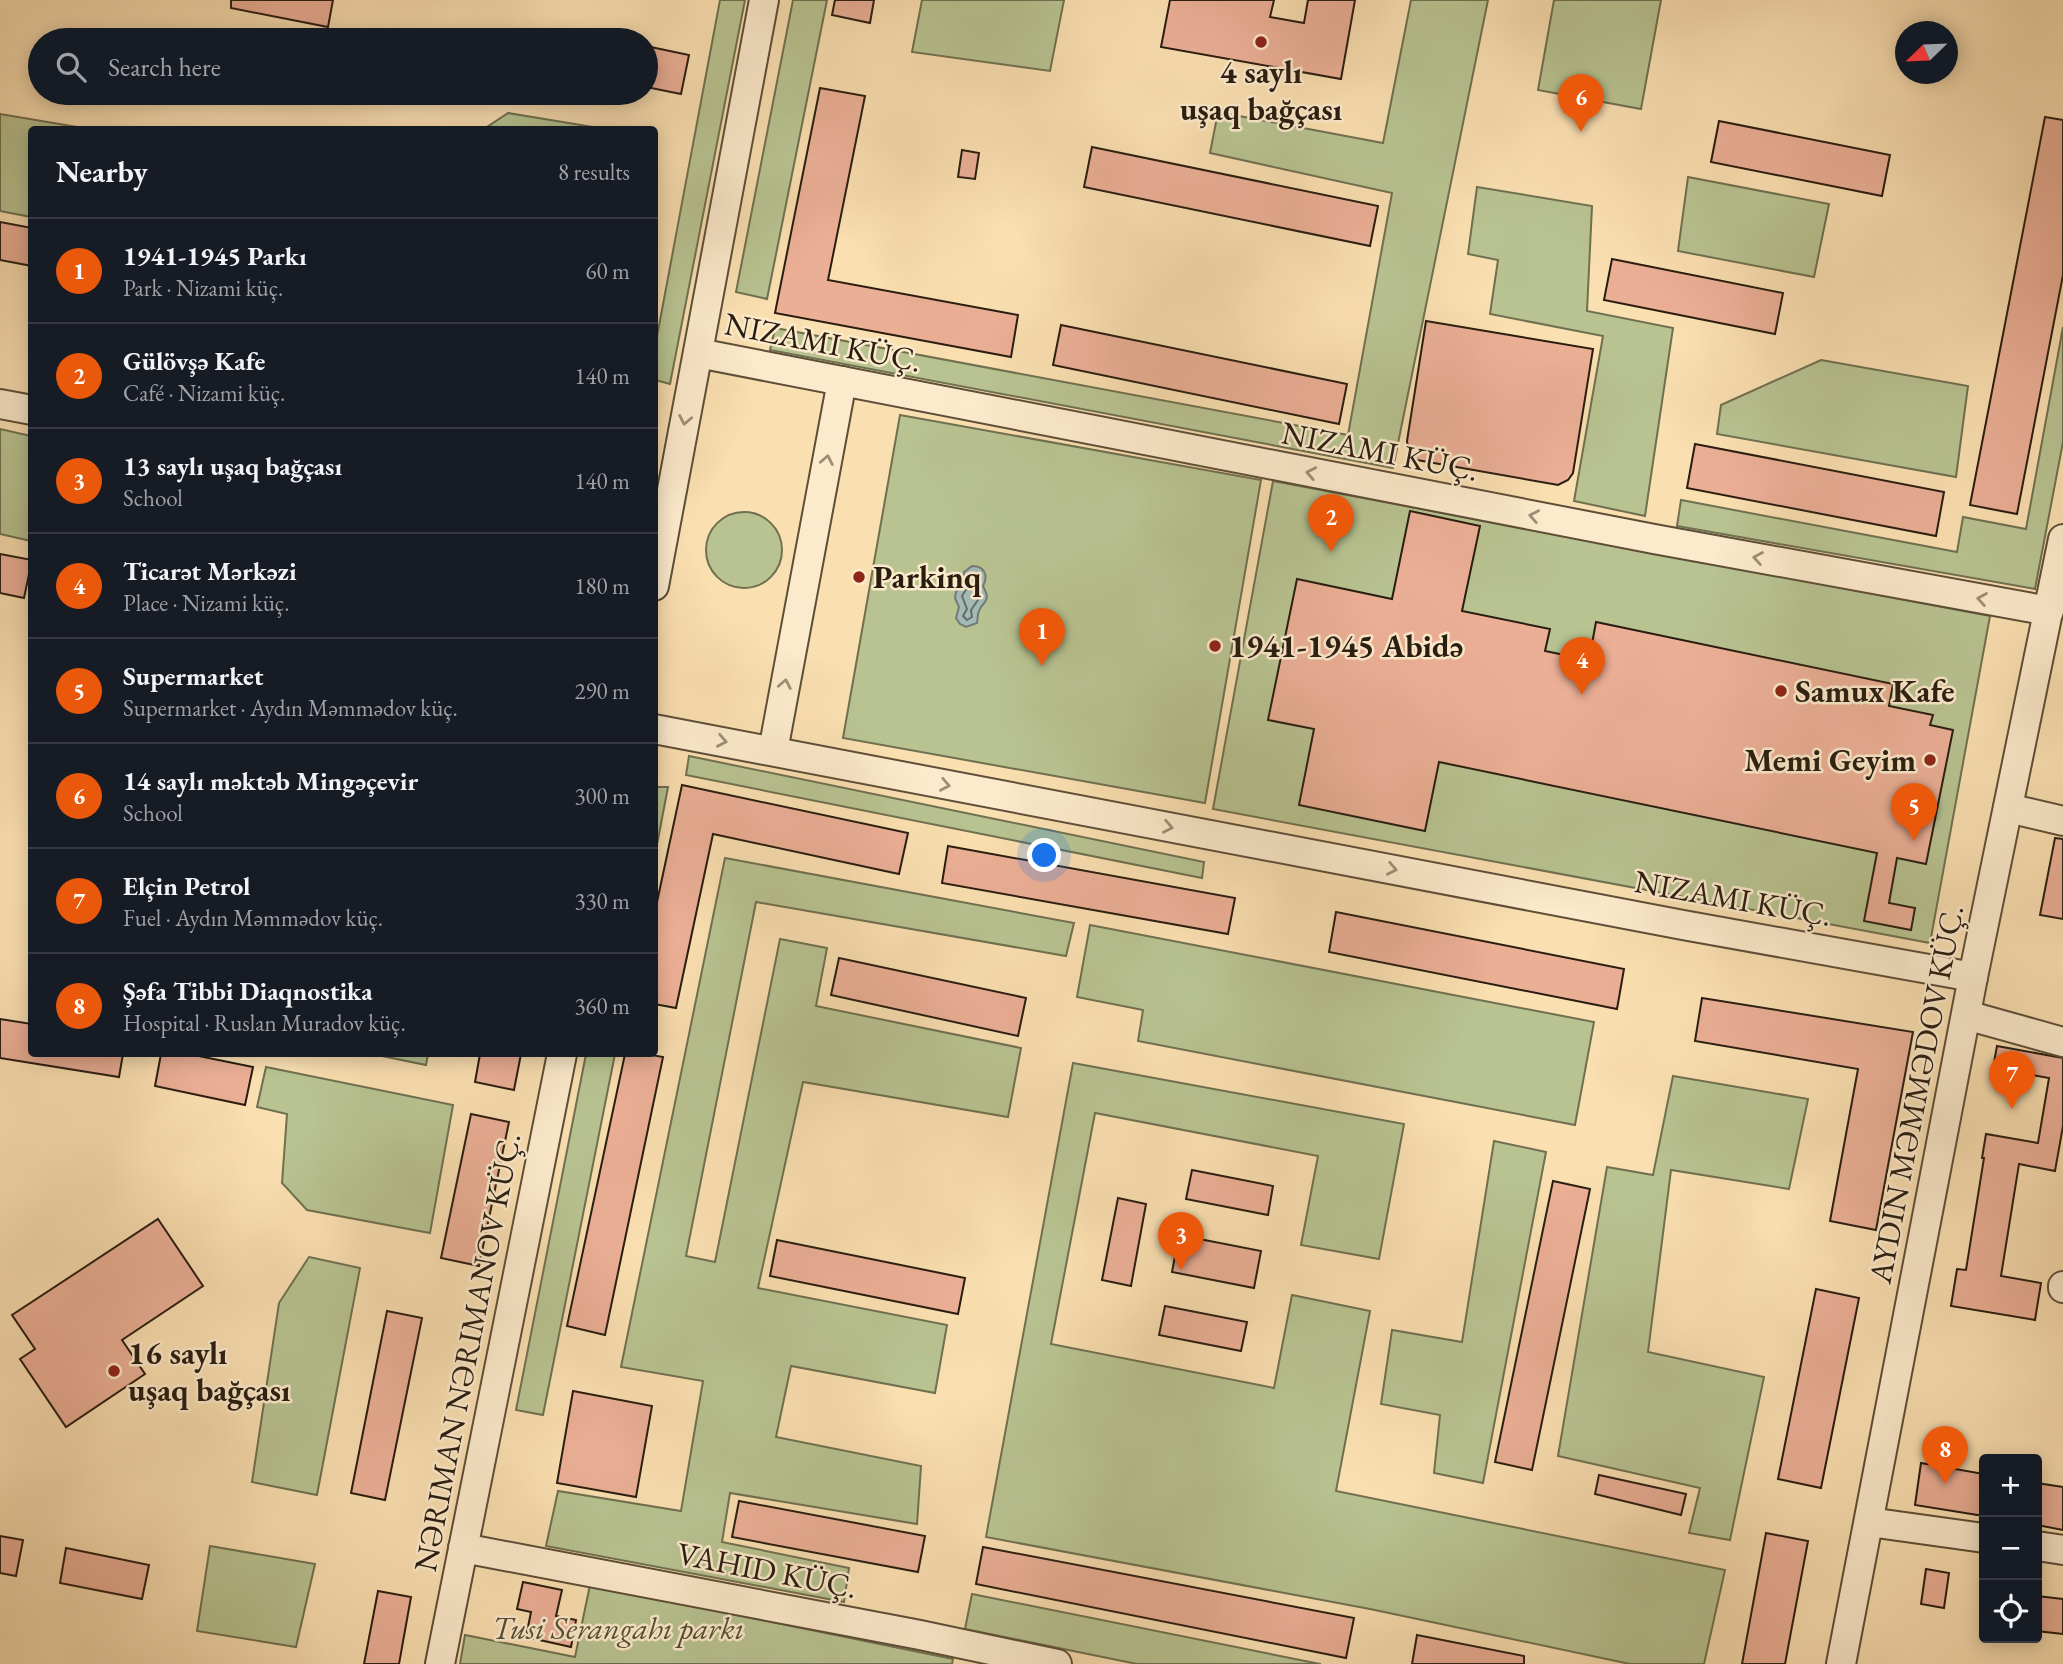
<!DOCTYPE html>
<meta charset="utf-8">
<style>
body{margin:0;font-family:"EB Garamond",serif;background:#242831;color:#f1f3f6}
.controls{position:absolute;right:21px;bottom:21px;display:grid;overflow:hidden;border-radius:7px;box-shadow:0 4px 18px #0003}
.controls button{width:63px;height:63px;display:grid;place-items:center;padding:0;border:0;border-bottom:2px solid #363941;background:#171b24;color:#f1f3f6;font:35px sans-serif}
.compass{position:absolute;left:1895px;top:21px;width:63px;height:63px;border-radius:50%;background:#171b24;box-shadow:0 4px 18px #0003;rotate:247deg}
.you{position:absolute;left:1045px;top:856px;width:24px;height:24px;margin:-18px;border:5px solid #fff;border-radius:50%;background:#1a73e8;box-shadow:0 0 0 10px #1a73e833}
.badge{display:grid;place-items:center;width:46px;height:46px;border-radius:50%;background:#ea580c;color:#fff;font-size:23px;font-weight:700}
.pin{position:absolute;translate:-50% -58px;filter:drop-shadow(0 2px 4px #0008)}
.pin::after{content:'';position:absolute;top:37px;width:24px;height:21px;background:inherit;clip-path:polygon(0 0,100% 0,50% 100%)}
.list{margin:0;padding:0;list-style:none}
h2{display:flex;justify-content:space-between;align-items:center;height:91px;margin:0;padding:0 28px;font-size:30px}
h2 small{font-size:23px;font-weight:400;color:#9ea1a6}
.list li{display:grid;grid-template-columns:46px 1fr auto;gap:21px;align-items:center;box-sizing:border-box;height:105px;padding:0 28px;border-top:2px solid #363941}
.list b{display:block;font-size:26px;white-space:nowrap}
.list p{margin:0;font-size:23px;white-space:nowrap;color:#9ea1a6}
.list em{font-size:23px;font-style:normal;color:#9ea1a6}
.icon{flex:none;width:38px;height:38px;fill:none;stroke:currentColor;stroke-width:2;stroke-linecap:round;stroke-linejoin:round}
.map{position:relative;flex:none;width:2063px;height:1664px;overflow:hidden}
.search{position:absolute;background:#171b24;box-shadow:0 4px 18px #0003;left:28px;top:28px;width:630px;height:77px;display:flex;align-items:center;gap:18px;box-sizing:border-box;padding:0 24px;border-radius:38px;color:#9ea1a6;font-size:26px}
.panel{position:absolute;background:#171b24;box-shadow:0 4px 18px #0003;left:28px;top:126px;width:630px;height:931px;border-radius:7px}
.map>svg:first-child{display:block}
</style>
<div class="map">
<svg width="2063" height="1664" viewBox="0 0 2063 1664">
<rect width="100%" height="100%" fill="#fadfb1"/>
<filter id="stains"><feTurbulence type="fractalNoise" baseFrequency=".00286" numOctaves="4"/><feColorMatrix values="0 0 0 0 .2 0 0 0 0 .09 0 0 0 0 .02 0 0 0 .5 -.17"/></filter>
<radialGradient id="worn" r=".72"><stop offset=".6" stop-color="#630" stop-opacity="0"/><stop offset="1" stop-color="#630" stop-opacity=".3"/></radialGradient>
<!-- green -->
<g fill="#b8c391" stroke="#707050" stroke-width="2">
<path d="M720,0H745L670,384L655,380V347Z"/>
<path d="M793,0H827L767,299L736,292Z"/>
<path d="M922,0H1064L1050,71L912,52Z"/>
<path d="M1411,0H1488L1393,468L770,350L775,328L1348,435L1392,193L1210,153L1218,112L1383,143Z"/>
<path d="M1554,0H1661L1641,109L1538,90Z"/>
<path d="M508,113L605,129H484Z"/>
<path d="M0,114L89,129L32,130L31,217L0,211Z"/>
<path d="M1688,177L1829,204L1814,277L1678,251Z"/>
<path d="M1477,187L1592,206L1587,311L1673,328L1645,516L1574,501L1603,336L1490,314L1498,260L1468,254Z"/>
<path d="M2063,327V442L2035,589L1677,526L1681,500L1957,552L1963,517L2026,529Z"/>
<path d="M1821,360L1968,386L1956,477L1717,434L1721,405Z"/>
<path d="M900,415L1261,480L1205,803L843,738Z"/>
<path d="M0,429L31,436V541L0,534Z"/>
<path d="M1273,481L1990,616L1930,943L1213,809Z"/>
<circle cx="744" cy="550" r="38"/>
<path d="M689,756L1204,862L1202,878L686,775Z"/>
<path d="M655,787H668L655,855L654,787Z"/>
<path d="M725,858L1074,923L1066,956L756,902L686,1256L715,1262L780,939L827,948L816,1006L1021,1048L1008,1117L803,1082L758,1288L947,1325L935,1393L791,1366L776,1437L921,1466L917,1524L730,1493L722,1542L849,1568L844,1602L546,1546L558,1491L681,1511L703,1381L621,1367Z"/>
<path d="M1090,925L1594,1022L1575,1125L1138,1041L1143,1010L1077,997Z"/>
<path d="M372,1054H428L426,1065Z"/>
<path d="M586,1054H615L543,1415L516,1410Z"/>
<path d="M1073,1063L1404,1124L1379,1259L1301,1245L1318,1156L1095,1113L1051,1344L1274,1388L1292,1295L1370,1311L1336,1491L1725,1570L1704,1664H1630L1370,1609L986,1537Z"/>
<path d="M266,1067L453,1105L430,1233L307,1210L282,1183L287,1114L257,1107Z"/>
<path d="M1673,1076L1808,1099L1789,1189L1671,1170L1648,1352L1764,1377L1730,1540L1689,1533L1700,1488L1558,1456L1607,1167L1653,1175Z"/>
<path d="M1494,1141L1546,1152L1483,1483L1434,1473L1440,1415L1381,1404L1392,1330L1462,1342Z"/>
<path d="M309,1257L360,1268L317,1495L252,1482L279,1303Z"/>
<path d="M210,1546L315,1564L296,1647L197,1631Z"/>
<path d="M590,1585L953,1659L952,1664H460L465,1635L575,1657Z"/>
<path d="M972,1594L1320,1664H1321H1137L965,1629Z"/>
</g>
<!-- water -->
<path fill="#a3bab7" stroke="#727b74" stroke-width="2" d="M972,566C984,566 989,575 983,586C992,603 983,600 979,611C977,615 978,619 977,623L966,627L960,624L956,618L959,607L955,598L956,592L963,582L964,572Z"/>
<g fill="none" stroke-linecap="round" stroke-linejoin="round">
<!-- shore -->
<path stroke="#666c64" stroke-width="2" d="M973,573L979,576L976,584L980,597L971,610L972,617L967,620L963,616L967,609L962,596L970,583V576Z"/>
</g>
<!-- building -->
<g fill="#ebaf96" stroke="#291d10" stroke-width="2">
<path d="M231,0H333L328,27L231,8Z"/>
<path d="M835,0H874L870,23L832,15Z"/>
<path d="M1170,0H1274L1270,17L1304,23L1308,0H1355L1341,79L1161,47Z"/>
<path d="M646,46L689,55L681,94L646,87Z"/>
<path d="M820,88L865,96L828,280L1018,315L1011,357L775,313Z"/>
<path d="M2045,117L2063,120V275L2017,514L1970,505Z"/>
<path d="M1719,121L1890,155L1882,196L1711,162Z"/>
<path d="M1092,147L1378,206L1370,246L1084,187Z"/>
<path d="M962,150L979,153L975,179L958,177Z"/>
<path d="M0,222L32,228V266L0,260Z"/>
<path d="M1612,259L1783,293L1775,334L1604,300Z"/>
<path d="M1426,321L1593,349L1573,473L1568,480L1558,485L1417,460L1409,453L1407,441Z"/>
<path d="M1061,325L1347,384L1339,424L1053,365Z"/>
<path d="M1695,444L1944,492L1936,536L1687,488Z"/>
<path d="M1410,511L1480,526L1462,611L1550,629L1545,651L1589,660L1596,622L1893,684L1889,706L1933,715L1930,725L1953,730L1926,864L1897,858L1889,903L1915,908L1911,930L1864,921L1877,853L1439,762L1425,831L1299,805L1314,729L1268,720L1297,579L1392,599Z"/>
<path d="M0,554L32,560L24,598L0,593Z"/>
<path d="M682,785L908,833L899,874L713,834L676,1008L654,1004V916Z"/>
<path d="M2055,838L2063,839V919L2040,915Z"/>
<path d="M948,846L1235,898L1228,934L942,883Z"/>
<path d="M1336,912L1624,969L1617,1009L1329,952Z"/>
<path d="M839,958L1026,998L1018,1036L831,995Z"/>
<path d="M1702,998L1913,1032L1876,1230L1830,1221L1858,1069L1695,1041Z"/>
<path d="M0,1019L32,1024V1054H123L119,1077L0,1058Z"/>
<path d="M1997,1046L2063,1058V1126L2055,1171L2019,1164L2001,1276L2041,1283L2035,1320L1951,1306L1957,1269L1966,1270L1984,1158H1982L1986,1134L2038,1143L2049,1078L1993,1068Z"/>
<path d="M161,1054H189L253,1067L245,1105L155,1086Z"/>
<path d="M480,1054H521L514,1090L475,1082Z"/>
<path d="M625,1054H646L663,1057L605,1335L567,1326Z"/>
<path d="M471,1114L509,1122L479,1266L441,1258Z"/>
<path d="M1192,1170L1273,1186L1268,1215L1186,1199Z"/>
<path d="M1553,1181L1590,1189L1532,1470L1495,1462Z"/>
<path d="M1118,1198L1146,1204L1131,1286L1102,1280Z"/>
<path d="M158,1219L203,1286L122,1340L145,1374L66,1427L20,1359L35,1349L12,1315Z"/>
<path d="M1179,1235L1261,1251L1254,1288L1172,1272Z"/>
<path d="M777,1240L965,1278L958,1314L770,1276Z"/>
<path d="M1816,1289L1859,1298L1821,1488L1778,1479Z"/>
<path d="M1165,1306L1247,1322L1241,1351L1159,1335Z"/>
<path d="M387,1311L422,1318L385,1500L351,1493Z"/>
<path d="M573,1391L652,1406L636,1497L557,1483Z"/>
<path d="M1921,1463L1984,1474V1516L1915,1505Z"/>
<path d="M1599,1475L1686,1494L1681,1515L1595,1494Z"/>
<path d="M2037,1483L2063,1487V1530L2037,1525Z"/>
<path d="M739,1501L925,1536L918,1572L732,1537Z"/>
<path d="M1766,1533L1808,1541L1785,1664H1742Z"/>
<path d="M0,1536L23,1540L16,1576L0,1573Z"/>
<path d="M983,1547L1354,1618L1346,1658L976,1584Z"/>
<path d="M66,1548L149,1565L142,1599L60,1583Z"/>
<path d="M1926,1569L1949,1573L1944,1608L1921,1604Z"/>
<path d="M523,1582L562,1590L556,1616L576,1620L571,1647L526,1637L531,1612L517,1609Z"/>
<path d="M378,1591L411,1597L399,1664H364Z"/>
<path d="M2037,1596L2063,1599V1634L2037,1631Z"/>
<path d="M1417,1635L1524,1656V1664H1412Z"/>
</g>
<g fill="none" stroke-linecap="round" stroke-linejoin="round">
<!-- minor casing -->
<g stroke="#5d4e38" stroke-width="32">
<g id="minor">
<path d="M698,353L1654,539L2049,611"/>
<path d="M0,404L32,410"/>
<path d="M654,586L764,0"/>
<path d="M654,729L1683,925L1973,977"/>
<path d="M773,751L842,381"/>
<path d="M2008,808L2063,821"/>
<path d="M1966,1015L2063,1042"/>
<path d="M2063,1288V1286"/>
<path d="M1869,1522L1984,1538"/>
<path d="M2037,1546L2063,1550"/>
<path d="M463,1548L920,1635L1057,1664"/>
<path d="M440,1664L562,1054"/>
<path d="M1841,1664L1973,977L2063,539"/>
</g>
</g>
<!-- minor -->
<use href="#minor" stroke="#fceacc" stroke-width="28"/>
</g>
<!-- one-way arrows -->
<defs><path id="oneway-chevron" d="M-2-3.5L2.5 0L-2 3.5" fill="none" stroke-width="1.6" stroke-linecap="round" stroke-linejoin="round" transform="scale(1.75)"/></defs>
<g stroke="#9d8e77">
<use href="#oneway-chevron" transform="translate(685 420) rotate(101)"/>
<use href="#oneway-chevron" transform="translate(827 460) rotate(-79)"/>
<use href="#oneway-chevron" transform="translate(1311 473) rotate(-169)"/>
<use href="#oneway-chevron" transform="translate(1534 516) rotate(-169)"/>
<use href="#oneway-chevron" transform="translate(1758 558) rotate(-170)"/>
<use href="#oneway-chevron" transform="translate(1982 599) rotate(-170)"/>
<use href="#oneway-chevron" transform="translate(785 684) rotate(-79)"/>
<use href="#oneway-chevron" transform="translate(722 741) rotate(11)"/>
<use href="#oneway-chevron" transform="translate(945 785) rotate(11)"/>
<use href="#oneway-chevron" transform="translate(1168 827) rotate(11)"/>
<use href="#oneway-chevron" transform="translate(1392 869) rotate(11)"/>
</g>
<!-- markers -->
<g fill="#8f2418" stroke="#fceacc" stroke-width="2.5">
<circle cx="1261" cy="42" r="7"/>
<circle cx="859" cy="577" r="7"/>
<circle cx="1215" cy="646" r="7"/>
<circle cx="1781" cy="691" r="7"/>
<circle cx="1930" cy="760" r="7"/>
<circle cx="114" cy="1371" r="7"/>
</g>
<g text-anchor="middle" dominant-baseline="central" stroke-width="5" stroke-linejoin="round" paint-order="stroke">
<!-- poi labels -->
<g font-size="32" font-weight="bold" fill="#291d10" stroke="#fceacc" text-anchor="start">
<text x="1261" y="72" text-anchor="middle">4 saylı<tspan x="1261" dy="37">uşaq bağçası</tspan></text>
<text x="873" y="577">Parkinq</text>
<text x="1229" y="646">1941-1945 Abidə</text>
<text x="1795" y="691">Samux Kafe</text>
<text x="1916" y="760" text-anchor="end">Memi Geyim</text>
<text x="128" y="1353">16 saylı<tspan x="128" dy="37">uşaq bağçası</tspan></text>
</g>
<!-- street labels -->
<g font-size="32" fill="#291d10" stroke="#fceacc">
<text transform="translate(823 342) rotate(11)">NIZAMI KÜÇ.</text>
<text transform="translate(1380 451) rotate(11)">NIZAMI KÜÇ.</text>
<text transform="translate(1733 898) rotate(10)">NIZAMI KÜÇ.</text>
<text transform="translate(1916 1094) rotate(-79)">AYDIN MƏMMƏDOV KÜÇ.</text>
<text transform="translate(467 1352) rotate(-79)">NƏRIMAN NƏRIMANOV KÜÇ.</text>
<text transform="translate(767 1570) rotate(11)">VAHID KÜÇ.</text>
</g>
<!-- park labels -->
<g font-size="32" font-style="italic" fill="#544f37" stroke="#fceacc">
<text x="618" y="1628">Tusi Serangahı parkı</text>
</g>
</g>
<rect width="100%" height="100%" filter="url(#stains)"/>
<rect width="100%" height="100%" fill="url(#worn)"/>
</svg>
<div class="controls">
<button>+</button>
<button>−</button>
<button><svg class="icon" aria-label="locate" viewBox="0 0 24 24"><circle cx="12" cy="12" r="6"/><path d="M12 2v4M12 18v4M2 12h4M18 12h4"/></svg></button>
</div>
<svg class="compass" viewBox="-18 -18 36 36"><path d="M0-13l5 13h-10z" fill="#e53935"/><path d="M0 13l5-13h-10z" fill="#9ea1a6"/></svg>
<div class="you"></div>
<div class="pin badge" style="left:1042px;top:666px">1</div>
<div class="pin badge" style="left:1331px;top:552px">2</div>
<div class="pin badge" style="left:1181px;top:1270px">3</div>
<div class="pin badge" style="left:1582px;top:695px">4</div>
<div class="pin badge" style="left:1914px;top:841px">5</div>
<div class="pin badge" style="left:1581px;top:132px">6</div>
<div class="pin badge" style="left:2012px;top:1109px">7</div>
<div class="pin badge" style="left:1945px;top:1484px">8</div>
<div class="search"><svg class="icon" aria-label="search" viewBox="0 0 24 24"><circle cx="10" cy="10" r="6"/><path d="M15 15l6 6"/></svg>Search here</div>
<section class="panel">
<h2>Nearby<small>8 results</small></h2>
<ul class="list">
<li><span class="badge">1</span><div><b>1941-1945 Parkı</b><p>Park · Nizami küç.</p></div><em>60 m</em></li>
<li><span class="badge">2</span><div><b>Gülövşə Kafe</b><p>Café · Nizami küç.</p></div><em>140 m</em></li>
<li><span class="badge">3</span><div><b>13 saylı uşaq bağçası</b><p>School</p></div><em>140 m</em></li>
<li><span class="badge">4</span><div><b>Ticarət Mərkəzi</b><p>Place · Nizami küç.</p></div><em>180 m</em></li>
<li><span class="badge">5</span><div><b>Supermarket</b><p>Supermarket · Aydın Məmmədov küç.</p></div><em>290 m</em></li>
<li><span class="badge">6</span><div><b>14 saylı məktəb Mingəçevir</b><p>School</p></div><em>300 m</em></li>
<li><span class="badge">7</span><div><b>Elçin Petrol</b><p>Fuel · Aydın Məmmədov küç.</p></div><em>330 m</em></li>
<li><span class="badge">8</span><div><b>Şəfa Tibbi Diaqnostika</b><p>Hospital · Ruslan Muradov küç.</p></div><em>360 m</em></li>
</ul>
</section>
</div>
